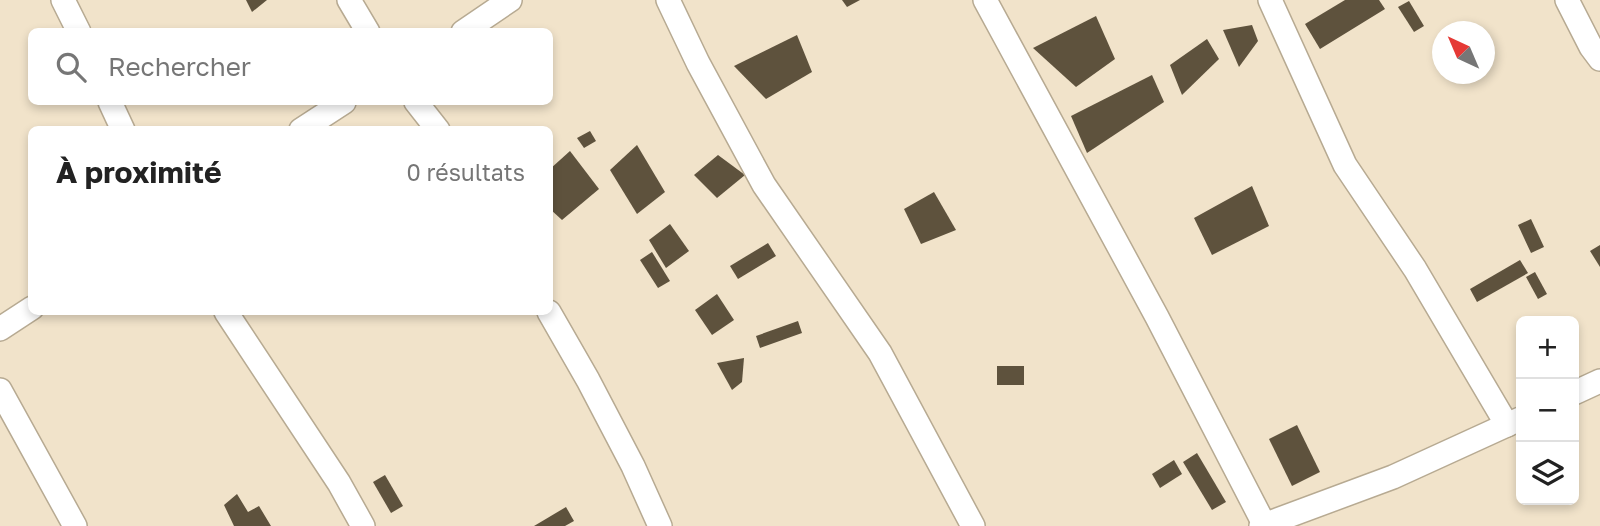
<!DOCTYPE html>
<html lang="fr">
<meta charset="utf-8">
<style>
body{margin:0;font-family:"Golos Text",sans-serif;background:#f2f2f2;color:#222}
.controls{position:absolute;right:21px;bottom:21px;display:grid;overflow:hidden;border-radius:10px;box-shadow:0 4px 10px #0003}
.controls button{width:63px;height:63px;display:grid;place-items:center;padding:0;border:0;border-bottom:2px solid #e0e0e0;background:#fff;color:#222;font:35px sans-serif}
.compass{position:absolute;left:1432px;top:21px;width:63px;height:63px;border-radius:50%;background:#fff;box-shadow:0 4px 10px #0003;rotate:316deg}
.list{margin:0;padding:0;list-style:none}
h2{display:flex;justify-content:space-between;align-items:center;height:91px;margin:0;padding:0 28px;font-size:30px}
h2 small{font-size:23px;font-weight:400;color:#767676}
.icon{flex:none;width:38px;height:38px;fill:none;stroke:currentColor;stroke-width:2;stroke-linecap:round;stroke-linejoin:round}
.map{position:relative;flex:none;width:1600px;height:526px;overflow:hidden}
.search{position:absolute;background:#fff;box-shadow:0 4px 10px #0003;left:28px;top:28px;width:525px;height:77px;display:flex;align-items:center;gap:18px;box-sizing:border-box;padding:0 24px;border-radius:10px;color:#767676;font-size:26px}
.panel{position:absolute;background:#fff;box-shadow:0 4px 10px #0003;left:28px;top:126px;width:525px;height:189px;border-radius:10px}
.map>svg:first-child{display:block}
</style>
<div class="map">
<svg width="1600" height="526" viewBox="0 0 1600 526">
<rect width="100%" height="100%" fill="#f1e3ca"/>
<!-- building -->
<g fill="#5e523d">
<path d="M246,0H267L252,12Z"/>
<path d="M842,0H860L847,7Z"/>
<path d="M1345,0H1379L1385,9L1320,49L1305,24Z"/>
<path d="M1409,1L1424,26L1414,32L1398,7Z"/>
<path d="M1096,16L1115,59L1076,87L1033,48Z"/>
<path d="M1252,25L1258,41L1239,67L1223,30Z"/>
<path d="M797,35L812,72L766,99L734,66Z"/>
<path d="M1207,39L1219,59L1182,95L1170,65Z"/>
<path d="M1152,75L1164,102L1087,153L1071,116Z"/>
<path d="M590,131L596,141L584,148L577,138Z"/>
<path d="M637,145L665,192L637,214L610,170Z"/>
<path d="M570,151L599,189L562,220L550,209V169Z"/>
<path d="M718,155L745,175L717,198L694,175Z"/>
<path d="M1252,186L1269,226L1212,255L1194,218Z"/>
<path d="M934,192L956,230L921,244L904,209Z"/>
<path d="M1531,219L1544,247L1531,253L1518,225Z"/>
<path d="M670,224L689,251L666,268L649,240Z"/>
<path d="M768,243L776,256L738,279L730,266Z"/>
<path d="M1600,245V267L1590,251Z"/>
<path d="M652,252L670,281L658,288L640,260Z"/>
<path d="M1520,260L1528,273L1477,302L1470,289Z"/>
<path d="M1535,272L1547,294L1538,299L1526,277Z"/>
<path d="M717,294L734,320L712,335L695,310Z"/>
<path d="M798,321L802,333L760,348L756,336Z"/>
<path d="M744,358L742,382L732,390L717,363Z"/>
<rect x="997" y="366" width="27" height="19"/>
<path d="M1297,425L1320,472L1292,486L1269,439Z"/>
<path d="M1197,453L1226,502L1212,510L1183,462Z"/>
<path d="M1174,460L1182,474L1160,488L1152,474Z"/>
<path d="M385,475L403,506L391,513L373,482Z"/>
<path d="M237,494L248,512L259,506L271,526H234L224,505Z"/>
<path d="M566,507L574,521L565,526H534Z"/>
</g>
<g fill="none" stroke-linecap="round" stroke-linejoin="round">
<!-- minor casing -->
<g stroke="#b7aa92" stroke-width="26">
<g id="minor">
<path d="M63,0L79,32"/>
<path d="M349,0L368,32"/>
<path d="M668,0L698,63L764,185L880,353L973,526"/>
<path d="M985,0L1157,317L1264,524"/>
<path d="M1270,0L1345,165L1415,269L1507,425"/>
<path d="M1567,0L1591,47L1600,59"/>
<path d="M463,32L510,0"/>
<path d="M110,102L123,130"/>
<path d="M416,102L438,130"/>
<path d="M301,130L344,102"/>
<path d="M226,312L339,483L363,526"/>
<path d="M549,312L588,380L633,466L660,526"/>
<path d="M0,329L32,308"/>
<path d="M0,390L75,526"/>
<path d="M1574,393L1600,381"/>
<path d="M1261,526L1393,477L1520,419"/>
</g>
</g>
<!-- minor -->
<use href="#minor" stroke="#fff" stroke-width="23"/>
</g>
</svg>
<div class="controls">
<button>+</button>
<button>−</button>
<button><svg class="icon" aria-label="layers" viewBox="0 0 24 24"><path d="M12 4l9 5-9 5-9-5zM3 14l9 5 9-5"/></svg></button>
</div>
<svg class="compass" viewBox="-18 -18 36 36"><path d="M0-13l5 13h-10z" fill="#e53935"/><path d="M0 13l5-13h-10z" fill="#767676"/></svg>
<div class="search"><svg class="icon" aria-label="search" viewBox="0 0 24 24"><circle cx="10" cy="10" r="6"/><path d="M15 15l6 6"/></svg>Rechercher</div>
<section class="panel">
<h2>À proximité<small>0 résultats</small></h2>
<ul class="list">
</ul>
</section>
</div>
